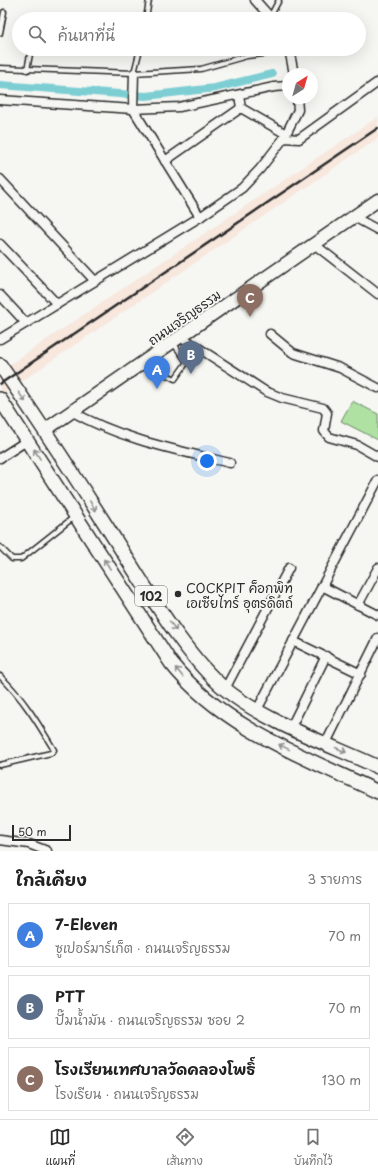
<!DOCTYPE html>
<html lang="th">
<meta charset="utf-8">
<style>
body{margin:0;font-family:"Playpen Sans","Playpen Sans Thai",sans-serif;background:#f2f2f2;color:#222}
.compass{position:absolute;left:282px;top:68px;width:36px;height:36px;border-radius:50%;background:#fff;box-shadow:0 4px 16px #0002;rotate:37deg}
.scale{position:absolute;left:12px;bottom:10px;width:59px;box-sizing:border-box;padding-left:4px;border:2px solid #2b2b2b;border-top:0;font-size:11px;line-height:14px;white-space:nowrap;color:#2b2b2b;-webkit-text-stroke:3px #f6f6f2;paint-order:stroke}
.you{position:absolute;left:207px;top:461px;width:14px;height:14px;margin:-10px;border:3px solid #fff;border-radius:50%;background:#1a73e8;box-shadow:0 0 0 6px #1a73e833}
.badge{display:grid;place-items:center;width:26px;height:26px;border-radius:50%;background:#2b2b2b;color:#fff;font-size:13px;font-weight:700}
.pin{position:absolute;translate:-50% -33px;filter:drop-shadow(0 1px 2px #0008)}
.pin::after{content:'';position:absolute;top:21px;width:14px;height:12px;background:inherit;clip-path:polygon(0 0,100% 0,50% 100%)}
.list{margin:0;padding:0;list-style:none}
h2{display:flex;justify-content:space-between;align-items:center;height:52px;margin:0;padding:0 16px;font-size:17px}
h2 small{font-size:13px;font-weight:400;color:#767676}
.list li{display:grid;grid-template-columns:26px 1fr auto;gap:12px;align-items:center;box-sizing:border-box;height:64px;margin:0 8px 8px;padding:0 8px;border:1px solid #e0e0e0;border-radius:0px}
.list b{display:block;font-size:15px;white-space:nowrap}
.list p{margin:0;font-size:13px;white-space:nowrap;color:#767676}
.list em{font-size:13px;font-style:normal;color:#767676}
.icon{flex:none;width:22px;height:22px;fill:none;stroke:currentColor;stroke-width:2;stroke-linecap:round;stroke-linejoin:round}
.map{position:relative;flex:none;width:378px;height:851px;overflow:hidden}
.search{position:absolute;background:#fff;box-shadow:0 4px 16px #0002;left:12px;right:12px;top:12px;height:44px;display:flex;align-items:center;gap:10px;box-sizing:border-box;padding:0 14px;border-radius:22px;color:#767676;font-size:15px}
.sheet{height:268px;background:#fff}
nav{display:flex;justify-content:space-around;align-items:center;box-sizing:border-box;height:56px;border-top:1px solid #e0e0e0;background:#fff;font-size:11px;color:#767676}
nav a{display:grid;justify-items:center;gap:2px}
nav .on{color:#2b2b2b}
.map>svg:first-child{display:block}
</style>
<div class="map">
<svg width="378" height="851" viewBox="0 0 378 851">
<rect width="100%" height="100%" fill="#f6f6f2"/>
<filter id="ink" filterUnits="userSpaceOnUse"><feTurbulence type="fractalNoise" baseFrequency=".025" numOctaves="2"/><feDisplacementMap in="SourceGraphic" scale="8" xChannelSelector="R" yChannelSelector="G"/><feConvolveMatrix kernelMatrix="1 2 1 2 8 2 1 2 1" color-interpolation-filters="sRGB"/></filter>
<g filter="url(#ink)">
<!-- built -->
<path fill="#f7e7dd" d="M378,117V138L0,396V371Z"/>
<!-- green -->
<path fill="#aee1a2" stroke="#6c8666" d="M352,401L378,414V440L341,421Z"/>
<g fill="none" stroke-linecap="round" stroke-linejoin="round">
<!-- canal -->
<path stroke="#7dced3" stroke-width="8" d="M0,85L146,96L215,88L272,74"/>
<!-- lane casing -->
<g stroke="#2b2b2b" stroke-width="7">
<g id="lane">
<path d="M270,17L279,0"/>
<path d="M146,19L149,0"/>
<path d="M0,33L4,12"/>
<path d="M0,68L134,73L201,69L247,56L289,51"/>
<path d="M27,70L31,49"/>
<path d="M134,73L140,49"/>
<path d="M145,364L175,379L187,362L174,344"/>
<path d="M0,547L12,559H21L74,517"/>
<path d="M0,676C23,698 38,723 54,750L51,753L0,765"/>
</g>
</g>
<!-- street casing -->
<g stroke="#2b2b2b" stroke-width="11">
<g id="street">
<path d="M255,0L272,19"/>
<path d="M289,49L294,74"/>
<path d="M134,73L133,109L200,217"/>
<path d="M239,95L241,108L286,134"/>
<path d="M0,100L133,109L179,107L274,87L288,86"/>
<path d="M284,138L299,139L378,82"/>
<path d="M165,161L241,108"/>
<path d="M0,179L95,281"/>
<path d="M354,217L378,230"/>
<path d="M0,244L57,304"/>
<path d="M314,244L378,294"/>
<path d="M0,295L26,323"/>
<path d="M270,334L293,353L340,368L378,388"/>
<path d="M180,336L265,391L282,398L323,408L327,413L324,431L329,437L357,445L378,457"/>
<path d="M0,339L200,217L242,188L260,169L284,138L298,110L297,98"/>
<path d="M71,411C120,439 176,450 230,463"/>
<path d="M0,458L28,440"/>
<path d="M322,586L378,615"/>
<path d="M358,605L378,568"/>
<path d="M293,641L361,674"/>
<path d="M225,689L289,568"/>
<path d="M257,710L378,480"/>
<path d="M291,727L326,656"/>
<path d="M326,743L378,638"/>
<path d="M0,840L29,844L47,851"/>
</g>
</g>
<!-- secondary casing -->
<g stroke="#2b2b2b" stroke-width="15">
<path id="secondary" d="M45,430L378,200"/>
</g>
<!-- primary casing -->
<g stroke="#2b2b2b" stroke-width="16">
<g id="primary">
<path d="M0,365C44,428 85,492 126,557C153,599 187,657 225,689C265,722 331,745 378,767"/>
<path d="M0,399L171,663C223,728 305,757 378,792"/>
</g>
</g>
<!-- lane -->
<use href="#lane" stroke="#f6f6f2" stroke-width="4"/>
<!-- street -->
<use href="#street" stroke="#f6f6f2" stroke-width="8"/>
<!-- secondary -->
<use href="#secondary" stroke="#f6f6f2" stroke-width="12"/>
<!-- primary -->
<use href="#primary" stroke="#f6f6f2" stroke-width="13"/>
<!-- rail -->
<path stroke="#2b2b2b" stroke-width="2.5" d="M0,384L378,128"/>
</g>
<!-- one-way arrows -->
<defs><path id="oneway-shaft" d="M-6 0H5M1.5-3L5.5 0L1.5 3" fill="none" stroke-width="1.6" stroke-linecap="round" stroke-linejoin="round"/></defs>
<g stroke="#90908e">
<use href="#oneway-shaft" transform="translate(22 397) rotate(55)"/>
<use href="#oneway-shaft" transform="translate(37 454) rotate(-122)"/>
<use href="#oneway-shaft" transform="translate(93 506) rotate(57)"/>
<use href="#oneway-shaft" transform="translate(107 564) rotate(-123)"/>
<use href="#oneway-shaft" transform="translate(173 626) rotate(55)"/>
<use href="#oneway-shaft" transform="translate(179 672) rotate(-129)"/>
<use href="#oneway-shaft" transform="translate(284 747) rotate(-154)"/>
<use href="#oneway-shaft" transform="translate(341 750) rotate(24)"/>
</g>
</g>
<!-- markers -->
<circle fill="#2b2b2b" stroke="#f6f6f2" stroke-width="1.5" cx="178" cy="594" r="4"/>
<g text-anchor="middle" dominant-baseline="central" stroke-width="4" stroke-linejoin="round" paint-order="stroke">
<!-- shield labels -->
<rect fill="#f6f6f2" stroke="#686867" stroke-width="1" x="135" y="586" width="32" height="20" rx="3"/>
<g font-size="12" font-weight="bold" fill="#2b2b2b">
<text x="151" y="596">102</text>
</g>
<!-- street labels -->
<g font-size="13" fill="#2b2b2b" stroke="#f6f6f2">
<text transform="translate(184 317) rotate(-35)">ถนนเจริญธรรม</text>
</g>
<!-- poi labels -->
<g font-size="13" fill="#2b2b2b" stroke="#f6f6f2" text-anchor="start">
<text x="186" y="587">COCKPIT ค็อกพิท<tspan x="186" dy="15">เอเซียไทร์ อุตรดิตถ์</tspan></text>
</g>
</g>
</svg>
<svg class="compass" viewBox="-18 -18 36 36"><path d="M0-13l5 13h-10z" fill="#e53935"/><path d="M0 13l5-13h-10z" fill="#767676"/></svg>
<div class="scale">50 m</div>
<div class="you"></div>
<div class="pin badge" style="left:157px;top:389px;background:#3f7fe0">A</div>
<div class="pin badge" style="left:191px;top:374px;background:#5c6f8a">B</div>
<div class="pin badge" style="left:250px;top:317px;background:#8d6e63">C</div>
<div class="search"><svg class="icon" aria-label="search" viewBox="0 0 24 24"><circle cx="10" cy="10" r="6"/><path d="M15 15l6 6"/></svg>ค้นหาที่นี่</div>
</div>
<section class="sheet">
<h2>ใกล้เคียง<small>3 รายการ</small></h2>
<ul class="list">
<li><span class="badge" style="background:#3f7fe0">A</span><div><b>7-Eleven</b><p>ซูเปอร์มาร์เก็ต · ถนนเจริญธรรม</p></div><em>70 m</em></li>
<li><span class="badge" style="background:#5c6f8a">B</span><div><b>PTT</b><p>ปั๊มน้ำมัน · ถนนเจริญธรรม ซอย 2</p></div><em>70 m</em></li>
<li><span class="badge" style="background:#8d6e63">C</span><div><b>โรงเรียนเทศบาลวัดคลองโพธิ์</b><p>โรงเรียน · ถนนเจริญธรรม</p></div><em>130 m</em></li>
</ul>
</section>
<nav>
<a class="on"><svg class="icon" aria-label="map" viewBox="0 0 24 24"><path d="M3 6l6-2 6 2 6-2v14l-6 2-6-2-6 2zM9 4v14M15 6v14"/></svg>แผนที่</a>
<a><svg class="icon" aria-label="directions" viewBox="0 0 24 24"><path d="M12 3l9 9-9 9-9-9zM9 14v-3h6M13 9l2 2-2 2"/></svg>เส้นทาง</a>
<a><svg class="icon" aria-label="saved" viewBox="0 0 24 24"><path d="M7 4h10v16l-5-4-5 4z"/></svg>บันทึกไว้</a>
</nav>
